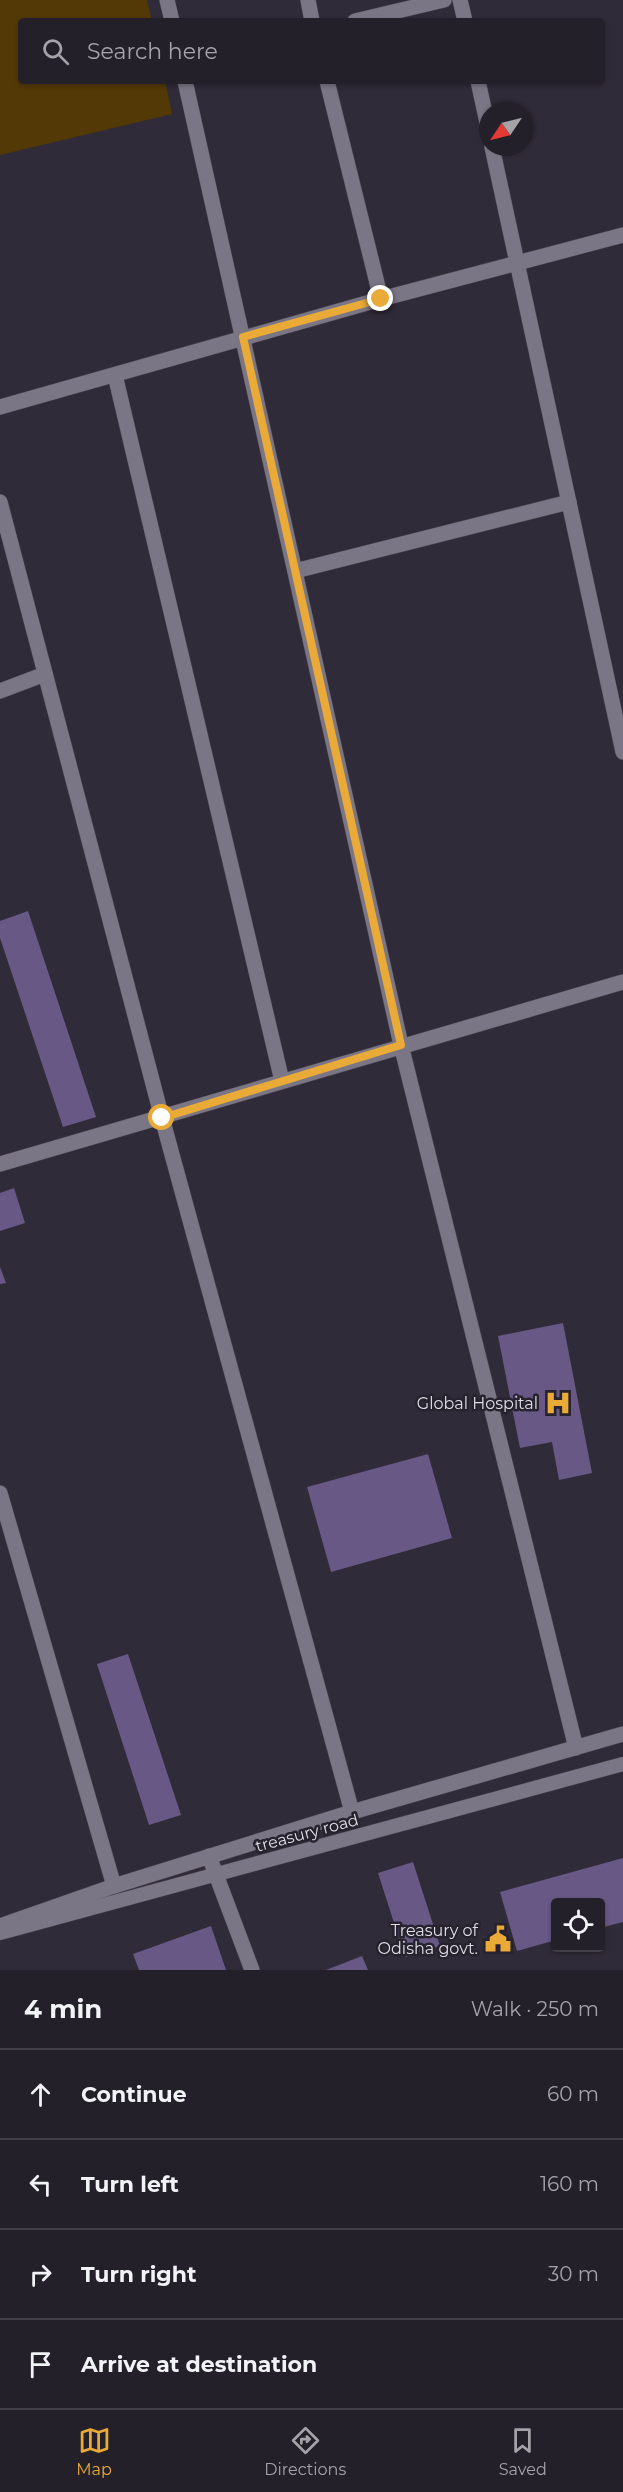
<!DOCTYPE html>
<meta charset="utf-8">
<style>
body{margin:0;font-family:Montserrat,sans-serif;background:#2c2832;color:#f1f3f6}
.controls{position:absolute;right:18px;bottom:18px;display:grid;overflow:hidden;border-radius:6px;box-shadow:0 2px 4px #0004}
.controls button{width:54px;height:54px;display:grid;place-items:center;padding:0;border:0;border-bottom:2px solid #413e47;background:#24202a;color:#f1f3f6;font:30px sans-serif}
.compass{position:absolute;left:479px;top:102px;width:54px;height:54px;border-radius:50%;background:#24202a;box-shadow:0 2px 4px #0004;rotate:235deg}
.stop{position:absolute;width:18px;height:18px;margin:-14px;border:4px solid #e9aa38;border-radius:50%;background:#fff}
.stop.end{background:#e9aa38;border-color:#fff;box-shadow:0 2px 6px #0008}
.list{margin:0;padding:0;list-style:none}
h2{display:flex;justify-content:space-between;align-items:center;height:78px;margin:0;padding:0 24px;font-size:26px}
h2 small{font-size:20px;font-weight:400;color:#a3a3a8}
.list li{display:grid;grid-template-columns:39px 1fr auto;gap:18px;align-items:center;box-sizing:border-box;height:90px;padding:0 24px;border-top:2px solid #413e47}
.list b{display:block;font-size:22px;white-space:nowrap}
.list em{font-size:20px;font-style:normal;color:#a3a3a8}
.icon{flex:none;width:33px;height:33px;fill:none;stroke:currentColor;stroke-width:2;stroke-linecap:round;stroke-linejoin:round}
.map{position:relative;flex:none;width:623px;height:1970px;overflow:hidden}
.search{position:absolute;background:#24202a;box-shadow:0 2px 4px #0004;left:18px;right:18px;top:18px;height:66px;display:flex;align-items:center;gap:15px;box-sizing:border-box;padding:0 21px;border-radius:6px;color:#a3a3a8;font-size:22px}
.sheet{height:438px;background:#24202a}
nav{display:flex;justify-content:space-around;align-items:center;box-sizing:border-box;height:84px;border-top:2px solid #413e47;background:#24202a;font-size:16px;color:#a3a3a8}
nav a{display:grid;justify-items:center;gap:3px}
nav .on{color:#e9aa38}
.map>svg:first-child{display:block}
</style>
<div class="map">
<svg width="623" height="1970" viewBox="0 0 623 1970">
<rect width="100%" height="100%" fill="#302b38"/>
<!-- green -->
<path fill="#533906" d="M0,0H147L152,21H21V81H165L172,114L0,155Z"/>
<!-- building -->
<g fill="#685885">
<path d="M28,911L96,1117L63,1127L0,938V921Z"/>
<path d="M14,1188L25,1223L0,1231V1193Z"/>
<path d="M0,1267L6,1283L0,1284Z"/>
<path d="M563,1323L592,1473L559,1480L552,1442L520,1448L498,1336Z"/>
<path d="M428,1454L452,1538L331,1572L307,1487Z"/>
<path d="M128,1654L181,1815L149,1825L97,1664Z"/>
<path d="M623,1858V1922L600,1928V1902H556V1940L517,1951L500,1892Z"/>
<path d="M413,1862L440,1946L405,1957L378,1873Z"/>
<path d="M211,1926L226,1970H139L133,1954Z"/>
<path d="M362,1956L368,1970H326Z"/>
</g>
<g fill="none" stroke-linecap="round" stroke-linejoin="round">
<!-- service casing -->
<g stroke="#4c4852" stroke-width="15">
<path id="service" d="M0,1933L623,1764"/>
</g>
<!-- minor casing -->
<g stroke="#4c4852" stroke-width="16">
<g id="minor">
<path d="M167,0L172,21"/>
<path d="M308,0L312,21"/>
<path d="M460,0L465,21"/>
<path d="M355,21L444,0"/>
<path d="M185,81L401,1045L576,1748"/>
<path d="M327,81L381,299"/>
<path d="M478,81L488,127"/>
<path d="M492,147L623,752"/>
<path d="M115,375L282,1081"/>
<path d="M0,407L381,299L623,235"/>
<path d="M0,502L162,1118L352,1812"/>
<path d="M295,571L569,502"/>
<path d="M0,691L45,674"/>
<path d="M0,1164L623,982"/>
<path d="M0,1493L114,1886"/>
<path d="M209,1856L252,1970"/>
<path d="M0,1926L114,1886L352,1812L623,1734"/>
</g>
</g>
<!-- service -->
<use href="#service" stroke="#7b7685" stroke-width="14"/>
<!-- minor -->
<use href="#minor" stroke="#7b7685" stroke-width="15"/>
</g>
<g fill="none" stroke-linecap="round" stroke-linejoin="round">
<!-- route -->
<path stroke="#e9aa38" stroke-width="8" d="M162,1118L401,1045L243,337L381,299"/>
</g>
<!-- icons -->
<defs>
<g id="hospital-bare" transform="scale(2.07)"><path d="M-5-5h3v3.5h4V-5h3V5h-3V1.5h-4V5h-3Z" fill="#e9aa38" stroke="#26222e" stroke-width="2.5" paint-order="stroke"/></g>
<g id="civic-bare" transform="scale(2.07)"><path d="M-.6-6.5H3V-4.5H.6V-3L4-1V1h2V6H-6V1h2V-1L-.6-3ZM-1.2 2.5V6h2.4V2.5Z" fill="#e9aa38" stroke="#26222e" stroke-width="2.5" paint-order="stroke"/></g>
</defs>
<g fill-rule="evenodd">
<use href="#hospital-bare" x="558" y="1403"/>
<use href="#civic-bare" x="498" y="1939"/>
</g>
<g text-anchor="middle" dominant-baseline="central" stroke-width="5" stroke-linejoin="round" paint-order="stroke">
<!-- poi labels -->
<g font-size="16" fill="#dfdde5" stroke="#26222e" text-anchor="end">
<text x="538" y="1403">Global Hospital</text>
<text x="478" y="1930">Treasury of<tspan x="478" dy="18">Odisha govt.</tspan></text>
</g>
<!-- street labels -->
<g font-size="16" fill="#dfdde5" stroke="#26222e">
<text transform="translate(307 1833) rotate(-15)">treasury road</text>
</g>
</g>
</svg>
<div class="controls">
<button><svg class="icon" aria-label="locate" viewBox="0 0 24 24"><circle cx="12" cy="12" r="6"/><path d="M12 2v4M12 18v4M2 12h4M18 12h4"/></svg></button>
</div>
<svg class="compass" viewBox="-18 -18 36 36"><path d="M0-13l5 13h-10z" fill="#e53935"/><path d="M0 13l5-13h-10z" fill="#a3a3a8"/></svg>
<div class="stop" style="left:162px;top:1118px"></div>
<div class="stop end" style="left:381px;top:299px"></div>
<div class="search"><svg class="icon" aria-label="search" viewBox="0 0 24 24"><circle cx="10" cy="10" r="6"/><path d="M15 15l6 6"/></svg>Search here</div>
</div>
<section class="sheet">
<h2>4 min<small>Walk · 250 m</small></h2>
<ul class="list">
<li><svg class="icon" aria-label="ahead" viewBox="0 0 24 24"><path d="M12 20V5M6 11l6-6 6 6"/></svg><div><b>Continue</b></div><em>60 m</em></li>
<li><svg class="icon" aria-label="left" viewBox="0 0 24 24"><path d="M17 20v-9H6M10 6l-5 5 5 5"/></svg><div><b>Turn left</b></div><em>160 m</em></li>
<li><svg class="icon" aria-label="right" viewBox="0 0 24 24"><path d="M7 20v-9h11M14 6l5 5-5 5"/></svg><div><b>Turn right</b></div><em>30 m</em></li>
<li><svg class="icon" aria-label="arrive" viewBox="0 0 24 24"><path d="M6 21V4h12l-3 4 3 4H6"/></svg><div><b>Arrive at destination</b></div></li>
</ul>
</section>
<nav>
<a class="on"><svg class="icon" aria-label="map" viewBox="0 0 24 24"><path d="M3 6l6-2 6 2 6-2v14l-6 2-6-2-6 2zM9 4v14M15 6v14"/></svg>Map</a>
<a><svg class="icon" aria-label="directions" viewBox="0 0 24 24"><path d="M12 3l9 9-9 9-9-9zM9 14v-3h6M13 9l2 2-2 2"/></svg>Directions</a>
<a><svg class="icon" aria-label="saved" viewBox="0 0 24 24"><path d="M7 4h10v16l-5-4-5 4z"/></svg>Saved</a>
</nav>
